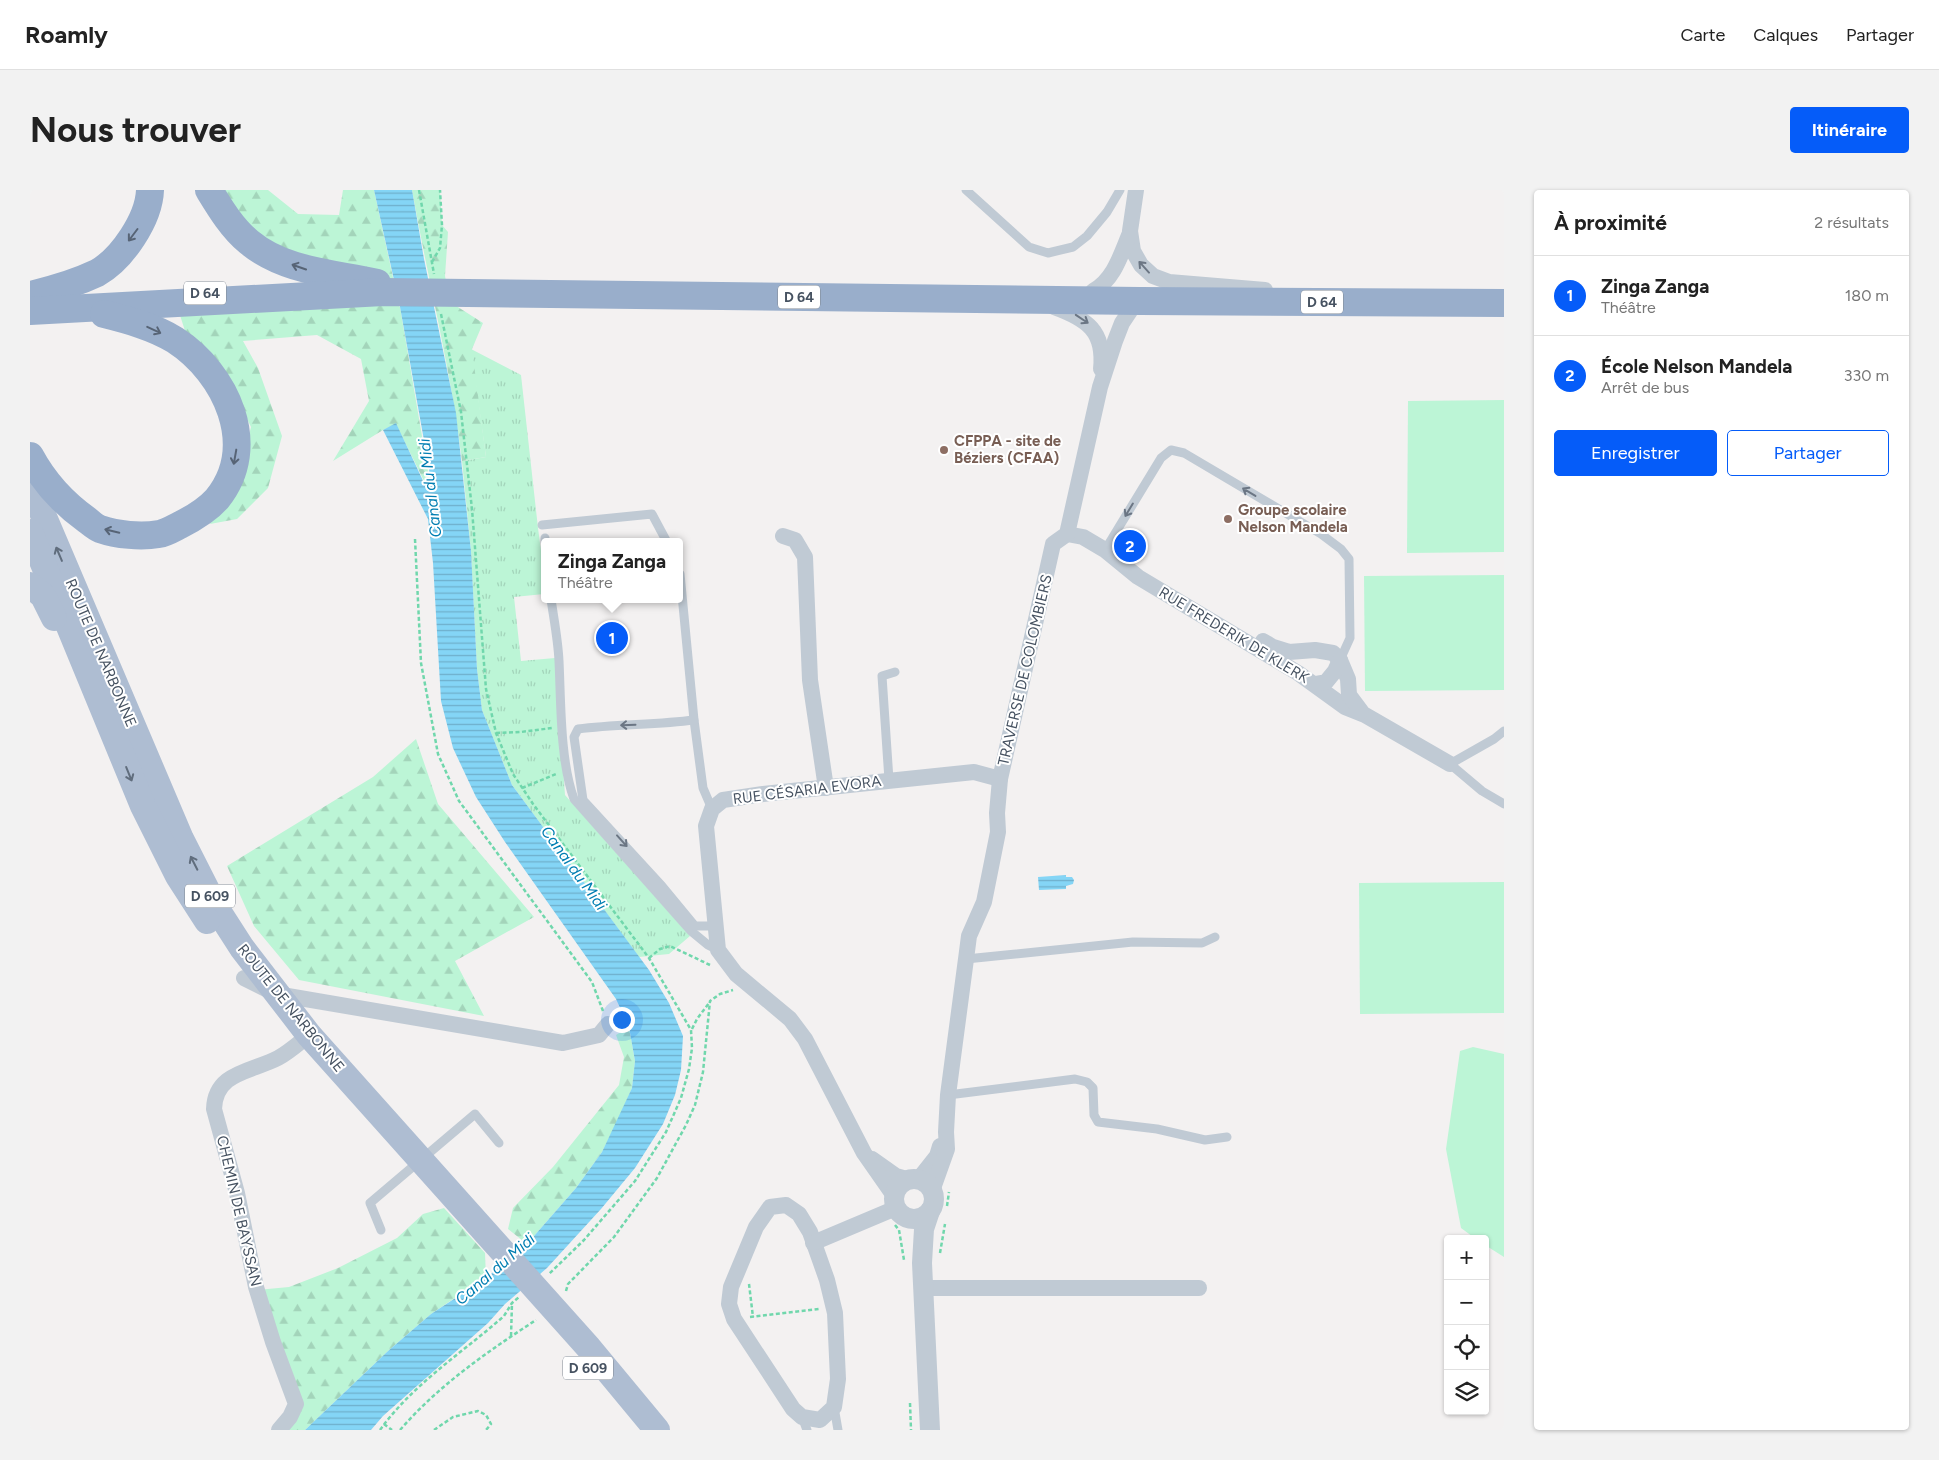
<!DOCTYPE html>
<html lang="fr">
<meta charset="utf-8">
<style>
body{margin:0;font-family:Figtree,sans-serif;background:#f2f2f2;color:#222}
.controls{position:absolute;right:15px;bottom:15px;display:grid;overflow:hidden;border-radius:5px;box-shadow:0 1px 4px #0004}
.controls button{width:45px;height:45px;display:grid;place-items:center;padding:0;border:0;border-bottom:1px solid #e0e0e0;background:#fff;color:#222;font:25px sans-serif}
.you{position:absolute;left:591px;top:829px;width:18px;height:18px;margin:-12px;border:4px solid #fff;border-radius:50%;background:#1a73e8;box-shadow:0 0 0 8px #1a73e833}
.badge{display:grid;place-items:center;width:32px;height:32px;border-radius:50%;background:#055cf9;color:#fff;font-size:16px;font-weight:700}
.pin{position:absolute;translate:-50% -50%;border:2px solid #fff;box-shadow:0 1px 5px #0006}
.popup{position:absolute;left:511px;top:348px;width:142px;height:65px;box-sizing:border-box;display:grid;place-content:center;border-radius:5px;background:#fff;filter:drop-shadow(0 1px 4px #0005);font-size:16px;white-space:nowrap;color:#767676}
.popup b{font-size:19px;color:#222}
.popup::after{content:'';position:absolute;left:50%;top:100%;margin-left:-10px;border:10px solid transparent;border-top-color:#fff}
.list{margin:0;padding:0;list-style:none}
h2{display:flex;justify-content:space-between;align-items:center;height:65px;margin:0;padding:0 20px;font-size:21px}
h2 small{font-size:16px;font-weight:400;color:#767676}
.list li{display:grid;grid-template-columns:32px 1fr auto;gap:15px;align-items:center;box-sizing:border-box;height:80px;padding:0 20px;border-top:1px solid #e0e0e0}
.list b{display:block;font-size:19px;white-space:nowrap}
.list p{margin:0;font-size:16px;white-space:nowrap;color:#767676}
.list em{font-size:16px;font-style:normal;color:#767676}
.actions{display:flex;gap:10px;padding:15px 20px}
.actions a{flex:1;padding:11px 0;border:1px solid #055cf9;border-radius:5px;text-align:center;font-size:18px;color:#055cf9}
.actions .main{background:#055cf9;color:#fff}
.icon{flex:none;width:28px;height:28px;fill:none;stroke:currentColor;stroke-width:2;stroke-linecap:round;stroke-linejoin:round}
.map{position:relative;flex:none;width:1474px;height:1240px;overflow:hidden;border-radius:5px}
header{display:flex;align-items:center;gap:30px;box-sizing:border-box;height:70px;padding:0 25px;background:#fff;border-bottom:1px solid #e0e0e0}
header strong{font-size:24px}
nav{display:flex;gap:28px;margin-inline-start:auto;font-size:18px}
.intro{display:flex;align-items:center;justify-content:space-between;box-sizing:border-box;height:120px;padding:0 30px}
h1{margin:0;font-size:35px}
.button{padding:12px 22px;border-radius:5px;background:#055cf9;color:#fff;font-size:18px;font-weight:700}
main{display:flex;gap:30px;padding:0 30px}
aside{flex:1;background:#fff;border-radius:5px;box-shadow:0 1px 4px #0004}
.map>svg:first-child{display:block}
</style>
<header>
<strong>Roamly</strong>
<nav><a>Carte</a><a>Calques</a><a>Partager</a></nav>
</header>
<div class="intro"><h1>Nous trouver</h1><a class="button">Itinéraire</a></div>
<main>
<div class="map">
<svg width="1474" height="1240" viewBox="0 0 1474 1240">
<defs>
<pattern id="grass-tufts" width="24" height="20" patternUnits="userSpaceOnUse" patternTransform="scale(1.25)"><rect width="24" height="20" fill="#bcf5d6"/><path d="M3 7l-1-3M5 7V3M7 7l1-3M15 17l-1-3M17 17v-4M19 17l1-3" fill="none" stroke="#a3d4ba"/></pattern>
<pattern id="forest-firs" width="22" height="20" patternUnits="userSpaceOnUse" patternTransform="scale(1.25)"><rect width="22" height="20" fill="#bcf5d6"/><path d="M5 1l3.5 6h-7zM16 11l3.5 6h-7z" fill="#a3d4ba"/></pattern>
<pattern id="water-rules" width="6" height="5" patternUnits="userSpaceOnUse" patternTransform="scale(1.25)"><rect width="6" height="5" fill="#84d5f6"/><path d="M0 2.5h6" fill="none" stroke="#6eafcb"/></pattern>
</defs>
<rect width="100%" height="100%" fill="#f3f1f1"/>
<!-- grass -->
<path fill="url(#grass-tufts)" d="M441,159L491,185L508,338L514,383V404L484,407L491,471L525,468L535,605L660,746L639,764L609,767L482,595L452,520L447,479L441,361L432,271L456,267Z"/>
<!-- forest -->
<g fill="url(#forest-firs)">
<path d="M179,0H238L268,24L309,25L313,0H344L364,92L253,71Z"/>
<path d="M382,0H410L412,35L418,42L415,86L420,112L453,133L442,159L456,267L432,271C421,180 398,90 382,0Z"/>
<path d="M353,102L370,117L400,293L396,295L366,234L353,240L303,271L339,211L331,169L287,145L213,151L228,178L252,246L238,298L207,329L180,334L208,287L221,237L197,188L156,144L148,119Z"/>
<path d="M386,549L408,614L504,727L425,771L454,826L269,790L224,736L197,676L343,587Z"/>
<path d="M599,837L605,871L602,898L590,926L572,962L546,998L497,1054L478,1039L483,1018L523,977L589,895L594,867L586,845Z"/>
<path d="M414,1018L455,1063L456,1087L401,1124L358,1161L275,1240H249L266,1214L227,1100L259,1097L308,1078L367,1048L393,1024Z"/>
</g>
<!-- pitch -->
<g fill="#bcf5d6">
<path d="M1474,210V362L1377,363L1378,211Z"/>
<path d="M1474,385V500L1335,501L1334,386Z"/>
<path d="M1474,692V823L1330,824L1329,693Z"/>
<path d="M1443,857L1474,864V1067L1455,1055V1049H1446L1431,1038L1416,959L1430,861Z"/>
</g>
<!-- water -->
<g fill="url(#water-rules)">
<path d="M344,0H382L394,69L426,223L441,361L447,479L452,520L482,595L619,780L639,813L653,846L651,880L645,905L633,934L605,978L571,1019L517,1078L475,1114L458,1133L353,1226L341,1240H275L358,1161L401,1124L456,1088L497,1054L546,998L572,962L602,898L605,871L599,837L586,809L475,652L446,607L423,558L411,511L403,373L398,329L353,240L366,233L395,295L400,293L399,278L370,117Z"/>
<path d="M1036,685V687H1042L1044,690L1043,694L1036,696V699L1009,700L1008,687Z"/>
</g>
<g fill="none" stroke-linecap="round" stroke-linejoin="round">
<!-- path -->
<g stroke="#70d7ac" stroke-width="2.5" stroke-dasharray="4 2.5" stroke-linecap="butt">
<path d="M389,0L404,84"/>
<path d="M402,72L410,58L412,35L410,0"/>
<path d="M411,124L431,222L442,319L456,499L466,543L483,584L503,614L619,768L661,840L662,858L659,879L651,908L636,942L605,991L554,1050L519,1084"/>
<path d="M385,349L391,473L408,564L429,611L562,792L573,821"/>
<path d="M466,543L491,542L522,538"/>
<path d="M492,598L526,584"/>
<path d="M619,768L630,759L640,756L680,775"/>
<path d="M662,839L667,829L679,813"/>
<path d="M917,1016L919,1002"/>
<path d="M865,1035L869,1040L874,1070"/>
<path d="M910,1063L915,1034"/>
<path d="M719,1094L723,1127"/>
<path d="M536,1101L538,1094L584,1047L627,988L656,935L665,915L673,882L680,811L690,804L703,800"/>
<path d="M720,1127L789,1119"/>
<path d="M481,1146L482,1113"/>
<path d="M880,1213L881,1240"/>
<path d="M354,1234L362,1240"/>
<path d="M350,1240C383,1194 432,1163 474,1126L482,1113L489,1107"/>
<path d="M370,1240C409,1195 457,1162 506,1130"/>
<path d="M404,1240L423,1227L448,1221L456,1225L461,1234L456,1240"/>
</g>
<!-- service -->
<g stroke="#c0cad4" stroke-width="9">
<path d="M936,0L999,57L1018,63L1043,57L1057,46L1077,22L1090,0"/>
<path d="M512,335L622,324L637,352"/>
<path d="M515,348V352"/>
<path d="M1075,360L1131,268L1141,260L1154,263L1291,344L1311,359L1319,369L1320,448L1310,470"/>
<path d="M650,384L664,530L673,598L682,619"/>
<path d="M521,409C524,430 528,450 529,471C531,512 530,571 544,609L661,741L678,755L688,760"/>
<path d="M664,530C626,535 586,534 548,539L544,547L553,610L632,696L665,736H686"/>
<path d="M1474,541L1464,549L1420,574L1452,601L1474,614"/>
<path d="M859,590L852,486L865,482"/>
<path d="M936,769L1103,752L1172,753L1185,747"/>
<path d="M918,905L1045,889L1057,892L1063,898L1064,925L1068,932L1127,939L1175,950L1197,947"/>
<path d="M351,1040L340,1013L445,924L469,953"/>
<path d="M804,1217L808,1240"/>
<path d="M772,1227L777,1240"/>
</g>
<!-- minor -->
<g stroke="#c0cad4" stroke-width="16">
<path d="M1106,0L1100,41L1103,61L1111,75L1123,86L1139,92L1235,100"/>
<path d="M1063,101C1084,90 1091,64 1100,43"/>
<path d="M1024,117C1057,129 1075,141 1071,179"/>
<path d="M1037,344L1053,347L1075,360L1108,387L1268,483L1315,517L1335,525L1420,574"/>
<path d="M753,346L765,350L775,367L780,490L796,598"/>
<path d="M1233,451L1243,457L1259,462L1285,460L1303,463L1310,470L1318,489L1319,505L1331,521"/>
<path d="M1285,494L1296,492L1305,481L1310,470"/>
<path d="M214,788L246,804L533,853L569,845L578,834"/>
<path d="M842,969L866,986L880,990"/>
<path d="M888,990L907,966L910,956"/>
<path d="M902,1001L917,959L916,942L918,905L936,769L939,746L954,712L968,642L967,623L970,589L1023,354L1037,344L1070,197L1085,151L1092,133L1104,115L1110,111"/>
<path d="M864,1006L834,963L775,849L760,829L706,784L688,760L676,636L682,619L693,610L733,604L944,582L970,589"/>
<path d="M756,1015L769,1024L780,1042L797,1090L805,1123L808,1189L804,1217L790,1230L772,1227L763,1219L704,1129L699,1114L701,1097L726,1037L740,1017Z"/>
<path d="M783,1053L866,1018"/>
<path d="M893,1098H1169"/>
<path d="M249,1240L260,1227L266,1214L243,1152L226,1097L207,1003L184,919C185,882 221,882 248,868C259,862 269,853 279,845"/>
</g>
<!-- tertiary -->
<g stroke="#c0cad4" stroke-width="20">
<circle cx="884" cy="1009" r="20"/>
<path d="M900,1021L894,1039L892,1073L900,1240"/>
</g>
<!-- primary -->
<g stroke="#aebdd2" stroke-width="26">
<path d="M0,294L151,649L185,716L212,758L279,845L559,1158L627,1240"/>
<path d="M0,342L113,616L148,686L177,731"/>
<path d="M0,395L13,406L24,428"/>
</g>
<!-- trunk -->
<g stroke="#99aecb" stroke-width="28">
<path d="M179,0C190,18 202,38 219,52C255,82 304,83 347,93"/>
<path d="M0,105C22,100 46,93 67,83C92,69 119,29 120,0"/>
<path d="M0,121L353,102L1110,111L1474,113"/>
<path d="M0,266C14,292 33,313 57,330C61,333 65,337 70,339C87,345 111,347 129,344C136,343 144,338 150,335C162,329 178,319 187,309C230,256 196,183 145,150C124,137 98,130 74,124"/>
</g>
</g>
<!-- one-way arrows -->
<defs><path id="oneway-shaft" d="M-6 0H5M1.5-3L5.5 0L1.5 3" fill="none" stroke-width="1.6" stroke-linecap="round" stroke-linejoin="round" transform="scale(1.25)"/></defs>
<g stroke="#576476">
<use href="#oneway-shaft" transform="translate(103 45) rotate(127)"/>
<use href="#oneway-shaft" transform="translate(269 77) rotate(-161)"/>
<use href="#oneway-shaft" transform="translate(124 140) rotate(25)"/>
<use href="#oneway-shaft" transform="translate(205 267) rotate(100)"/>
<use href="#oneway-shaft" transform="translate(82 341) rotate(-167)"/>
</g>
<g stroke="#6b7684">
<use href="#oneway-shaft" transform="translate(1114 77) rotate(-132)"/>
<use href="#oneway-shaft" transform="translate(1052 129) rotate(34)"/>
<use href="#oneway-shaft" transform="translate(1219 302) rotate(-149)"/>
<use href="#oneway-shaft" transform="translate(1099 320) rotate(121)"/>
<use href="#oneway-shaft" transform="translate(598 535) rotate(178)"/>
<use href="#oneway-shaft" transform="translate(592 651) rotate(48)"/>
</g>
<g stroke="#606d7d">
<use href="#oneway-shaft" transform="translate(29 364) rotate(-113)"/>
<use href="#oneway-shaft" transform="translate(99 584) rotate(68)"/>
<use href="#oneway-shaft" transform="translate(164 673) rotate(-117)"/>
</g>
<!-- markers -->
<g fill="#8d6e63" stroke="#fff" stroke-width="2">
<circle cx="914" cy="260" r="5"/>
<circle cx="1198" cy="329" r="5"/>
</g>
<g text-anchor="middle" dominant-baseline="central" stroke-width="4" stroke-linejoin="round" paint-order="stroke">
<!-- shield labels -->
<g fill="#fff" stroke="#7e8690" stroke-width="1">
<rect x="154" y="91.5" width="42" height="23" rx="4"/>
<rect x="748" y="95.5" width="42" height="23" rx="4"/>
<rect x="1271" y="100.5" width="42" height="23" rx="4"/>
<rect x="155" y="694.5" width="50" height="23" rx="4"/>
<rect x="533" y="1166.5" width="50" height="23" rx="4"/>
</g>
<g font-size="14" font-weight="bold" fill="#465261">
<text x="175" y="103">D 64</text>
<text x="769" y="107">D 64</text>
<text x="1292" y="112">D 64</text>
<text x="180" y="706">D 609</text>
<text x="558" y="1178">D 609</text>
</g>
<!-- education labels -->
<g font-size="15" font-weight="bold" fill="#785e54" stroke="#fff" text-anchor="start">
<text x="924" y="251">CFPPA - site de<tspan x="924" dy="17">Béziers (CFAA)</tspan></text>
<text x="1208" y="320">Groupe scolaire<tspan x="1208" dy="17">Nelson Mandela</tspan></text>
</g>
<!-- street labels -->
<g font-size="15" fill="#465261" stroke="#fff">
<text transform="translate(1204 445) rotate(31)">RUE FREDERIK DE KLERK</text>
<text transform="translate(71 463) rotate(67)">ROUTE DE NARBONNE</text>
<text transform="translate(995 480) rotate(-77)">TRAVERSE DE COLOMBIERS</text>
<text transform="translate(777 600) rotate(-7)">RUE CÉSARIA EVORA</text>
<text transform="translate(261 818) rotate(51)">ROUTE DE NARBONNE</text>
<text transform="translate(209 1021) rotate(77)">CHEMIN DE BAYSSAN</text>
</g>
<!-- water labels -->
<g font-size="16" font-style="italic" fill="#017eb2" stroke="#fff">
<text transform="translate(400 298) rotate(-97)">Canal du Midi</text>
<text transform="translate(544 678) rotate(54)">Canal du Midi</text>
<text transform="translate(465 1079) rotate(-41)">Canal du Midi</text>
</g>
</g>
</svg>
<div class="controls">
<button>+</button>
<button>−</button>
<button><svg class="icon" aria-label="locate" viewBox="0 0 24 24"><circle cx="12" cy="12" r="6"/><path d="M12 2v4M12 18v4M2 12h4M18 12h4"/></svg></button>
<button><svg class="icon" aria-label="layers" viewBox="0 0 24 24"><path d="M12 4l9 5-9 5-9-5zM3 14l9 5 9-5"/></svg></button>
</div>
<div class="you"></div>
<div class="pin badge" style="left:582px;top:448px">1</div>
<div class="popup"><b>Zinga Zanga</b>Théâtre</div>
<div class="pin badge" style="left:1100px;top:356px">2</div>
</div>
<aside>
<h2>À proximité<small>2 résultats</small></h2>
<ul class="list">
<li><span class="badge">1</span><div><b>Zinga Zanga</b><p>Théâtre</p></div><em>180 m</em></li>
<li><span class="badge">2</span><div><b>École Nelson Mandela</b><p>Arrêt de bus</p></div><em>330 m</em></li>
</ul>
<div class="actions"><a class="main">Enregistrer</a><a>Partager</a></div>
</aside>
</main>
